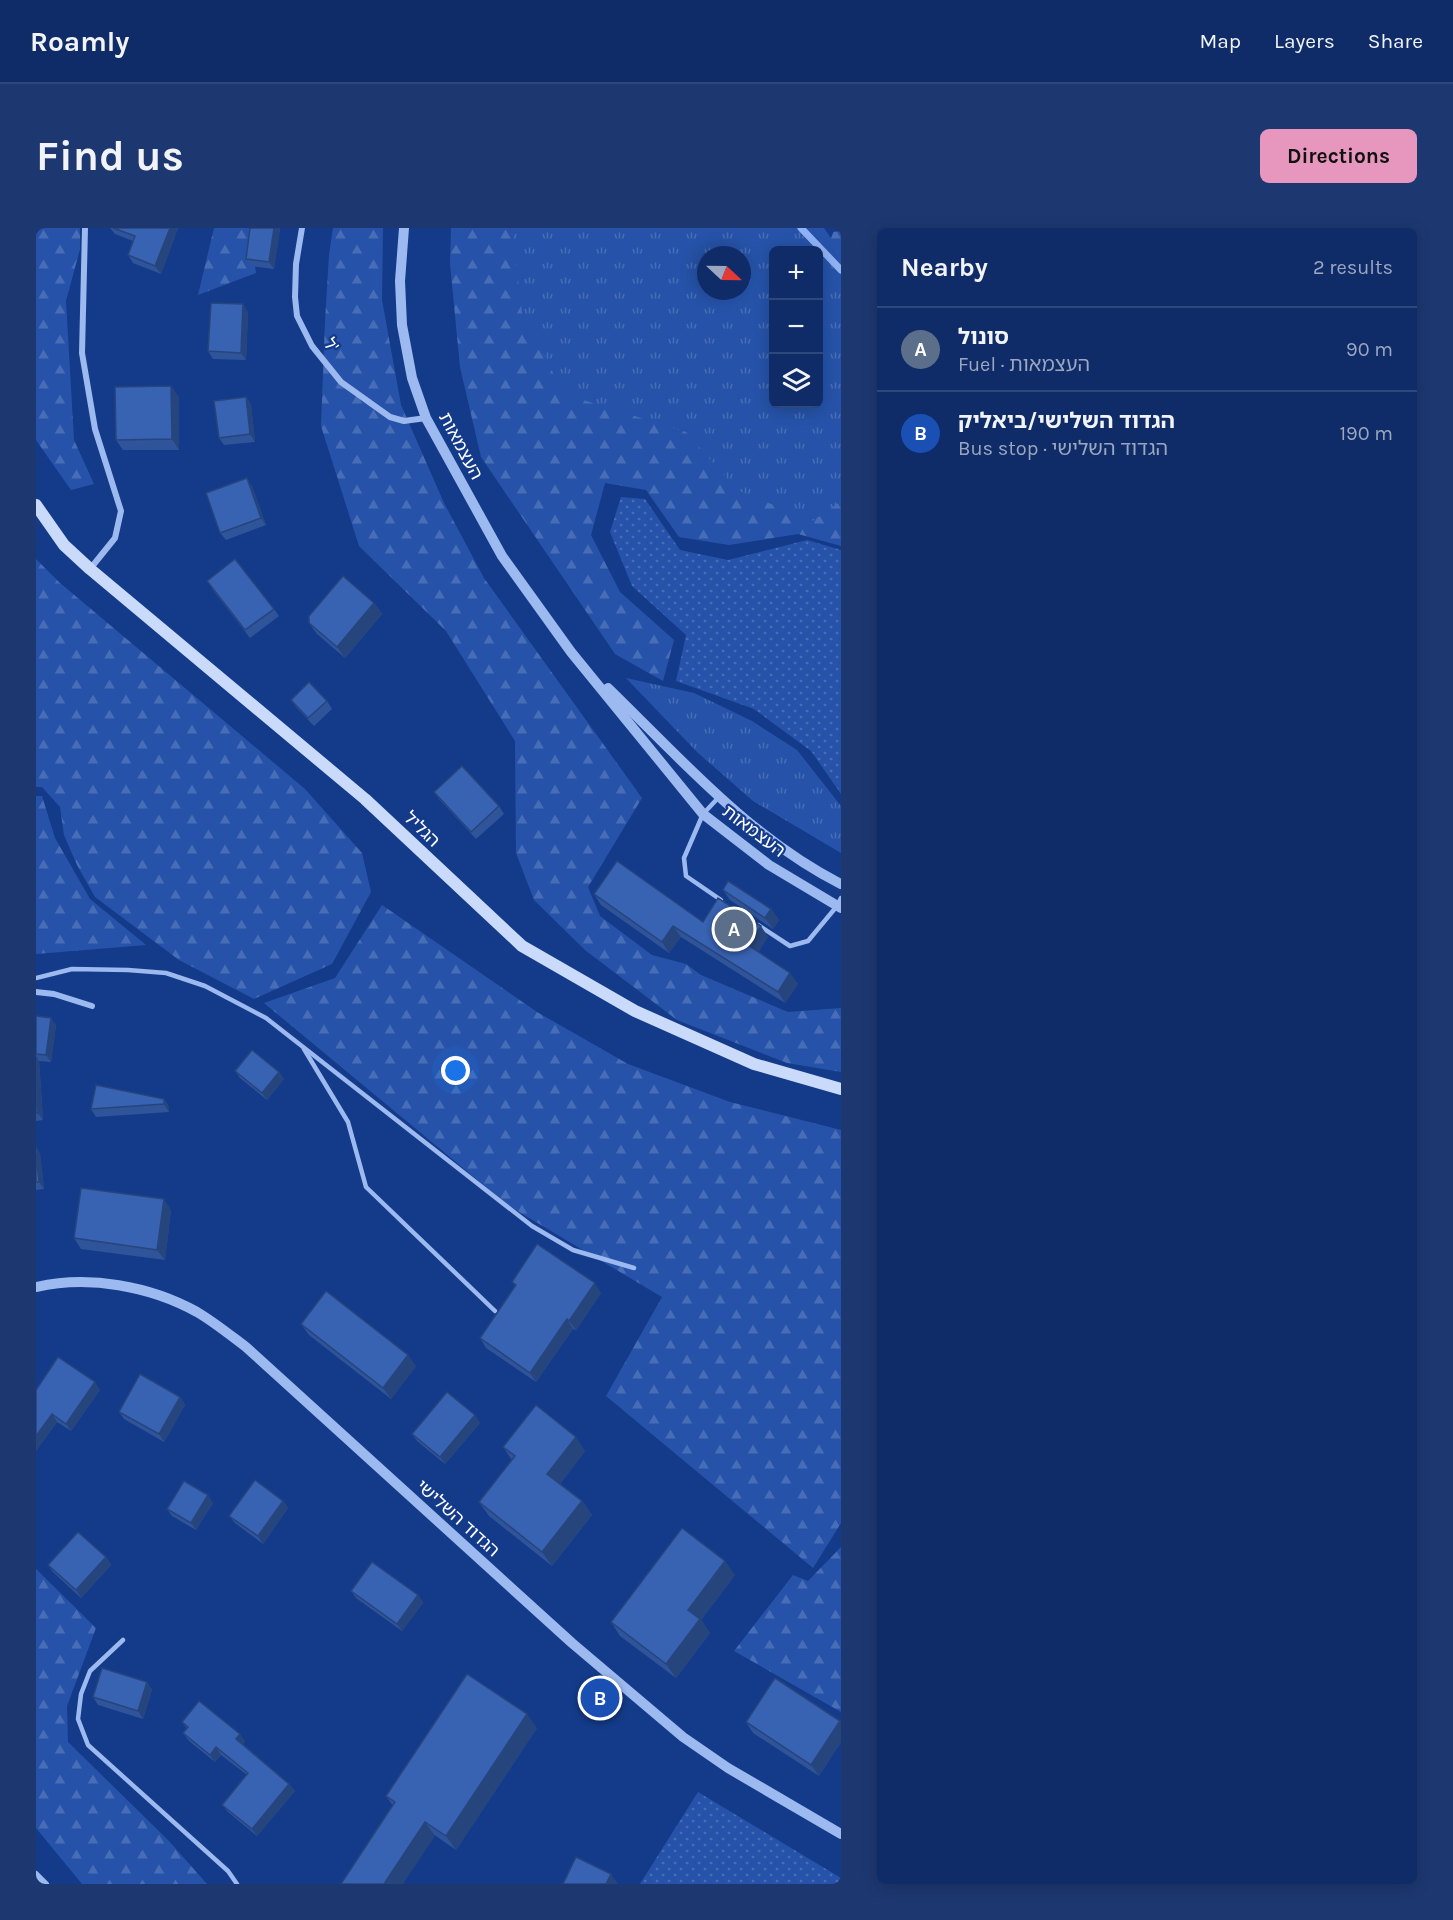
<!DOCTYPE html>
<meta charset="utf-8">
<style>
body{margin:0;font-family:Karla,"Noto Sans Hebrew",sans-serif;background:#1d3871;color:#f1f3f6}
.controls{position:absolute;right:18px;top:18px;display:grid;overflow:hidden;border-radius:9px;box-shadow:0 3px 15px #0003}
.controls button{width:54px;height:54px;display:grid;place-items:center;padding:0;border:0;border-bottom:2px solid #2f487c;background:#0f2c68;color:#f1f3f6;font:30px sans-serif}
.compass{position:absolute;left:661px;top:18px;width:54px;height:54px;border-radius:50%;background:#0f2c68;box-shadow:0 3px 15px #0003;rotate:112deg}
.you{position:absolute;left:420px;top:843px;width:21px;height:21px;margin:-15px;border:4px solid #fff;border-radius:50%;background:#1a73e8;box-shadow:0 0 0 9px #1a73e833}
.badge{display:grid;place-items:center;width:39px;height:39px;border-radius:50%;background:#e797bd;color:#fff;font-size:20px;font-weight:700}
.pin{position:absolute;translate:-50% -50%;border:3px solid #fff;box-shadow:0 2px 6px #0006}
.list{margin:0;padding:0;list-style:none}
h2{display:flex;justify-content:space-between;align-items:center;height:78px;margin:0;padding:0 24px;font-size:26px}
h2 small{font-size:20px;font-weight:400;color:#9ba7c0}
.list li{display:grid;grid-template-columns:39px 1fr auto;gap:18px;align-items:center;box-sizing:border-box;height:84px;padding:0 24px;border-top:2px solid #2f487c}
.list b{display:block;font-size:22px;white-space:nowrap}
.list p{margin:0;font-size:20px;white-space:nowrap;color:#9ba7c0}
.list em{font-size:20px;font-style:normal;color:#9ba7c0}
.icon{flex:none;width:33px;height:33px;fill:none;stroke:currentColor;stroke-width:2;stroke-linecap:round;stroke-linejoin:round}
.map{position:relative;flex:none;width:805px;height:1656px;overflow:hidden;border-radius:9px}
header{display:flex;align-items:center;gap:36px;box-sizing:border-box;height:84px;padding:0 30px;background:#0f2c68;border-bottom:2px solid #2f487c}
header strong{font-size:28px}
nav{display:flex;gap:33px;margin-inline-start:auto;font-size:21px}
.intro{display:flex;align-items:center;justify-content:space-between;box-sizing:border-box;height:144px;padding:0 36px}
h1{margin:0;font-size:42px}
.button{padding:15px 27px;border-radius:9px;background:#e797bd;color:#111;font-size:21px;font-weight:700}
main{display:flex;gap:36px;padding:0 36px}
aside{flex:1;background:#0f2c68;border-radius:9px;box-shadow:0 3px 15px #0003}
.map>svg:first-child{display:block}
</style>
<header>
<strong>Roamly</strong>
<nav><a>Map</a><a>Layers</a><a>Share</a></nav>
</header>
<div class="intro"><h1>Find us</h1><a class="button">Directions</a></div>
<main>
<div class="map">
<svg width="805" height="1656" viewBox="0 0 805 1656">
<defs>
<pattern id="grass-dots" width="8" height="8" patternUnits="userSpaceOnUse" patternTransform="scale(1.5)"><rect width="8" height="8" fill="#2653a9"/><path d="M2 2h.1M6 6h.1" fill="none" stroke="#476db6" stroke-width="1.8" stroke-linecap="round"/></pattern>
<pattern id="forest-firs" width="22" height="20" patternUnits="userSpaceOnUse" patternTransform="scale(1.5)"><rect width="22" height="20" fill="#2653a9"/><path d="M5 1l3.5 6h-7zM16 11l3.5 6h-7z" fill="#476db6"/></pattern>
<pattern id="park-tufts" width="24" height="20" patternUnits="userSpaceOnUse" patternTransform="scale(1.5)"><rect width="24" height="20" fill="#2653a9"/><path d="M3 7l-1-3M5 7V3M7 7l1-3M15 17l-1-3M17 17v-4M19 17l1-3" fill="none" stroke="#476db6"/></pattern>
</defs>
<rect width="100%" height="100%" fill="#143b8a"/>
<!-- grass -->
<g fill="url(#grass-dots)">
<path d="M585,269L609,271L644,322L692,332L771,312L805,322V566L775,523L718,481L640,453L650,407L596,358L574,304Z"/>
<path d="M662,1564L805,1650V1656H604Z"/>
</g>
<!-- forest -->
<g fill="url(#forest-firs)">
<path d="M0,0H44V21L30,73L38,212L58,256L35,262L0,212Z"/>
<path d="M178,0H213L220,45L162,67Z"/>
<path d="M297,0H347L346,72L365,177L408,275L448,350L606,570L552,659L564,688L616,727L650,736L665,747L752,784L805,780V844L751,835L641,792L549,722L498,672L480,625L479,513L410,403L323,318L285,198L289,93L293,27Z"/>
<path d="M415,0H499L738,176H782L783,47L797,4L805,3V318L762,306L693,317L643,309L610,262L569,255L555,307L584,364L638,412L627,453L579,426L445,229L424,139L414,36Z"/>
<path d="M0,331L24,355L269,561L326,625L335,664L296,736L218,771L143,732L59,669L41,637L28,607L24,579L6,559H0Z"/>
<path d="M0,568H6L19,610L54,671L110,717L0,726Z"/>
<path d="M346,677L501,784L592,836L694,874L805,902V1295L777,1340L570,1168L626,1069L473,978L228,775L299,750Z"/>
<path d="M805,1319V1484L698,1423L757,1347L772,1353Z"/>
<path d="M0,1341L60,1400L31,1478L32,1514L132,1612L171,1656H46L0,1600Z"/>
</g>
<!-- park -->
<g fill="url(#park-tufts)" fill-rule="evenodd">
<path d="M476,0H788L805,25V273L777,293L701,262L650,204L528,166L486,85ZM738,22H782V176H738ZM670,27H706V63H670Z"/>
<path d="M590,450L658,465L716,493L761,522L805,578V625L717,573L661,524Z"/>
</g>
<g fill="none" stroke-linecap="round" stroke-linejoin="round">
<!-- stream -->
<path stroke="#8eb2f3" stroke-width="7" d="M765,0L805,42"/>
<!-- service -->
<g stroke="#9cb9f0" stroke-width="4.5">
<path d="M683,569L667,586L648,630L650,648L685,672"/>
<path d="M722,697L754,718L772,713L801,678L805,670"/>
<path d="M0,750L36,741L92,742L130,745L169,758L230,790L496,998L537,1022L598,1040"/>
<path d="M268,821L312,894L330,959L459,1083"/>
<path d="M87,1412L54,1443L45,1466L42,1491L52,1517L192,1643L201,1656"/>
</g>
<!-- minor -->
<g stroke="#9cb9f0" stroke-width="6">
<path d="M49,0L46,125L59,201L85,283L79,310L54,341"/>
<path d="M266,0L260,36L259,69L261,88L276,118L305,154L354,189L368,193L390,190"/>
<path d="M0,764L18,766L56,778"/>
<path d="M0,1646L10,1656"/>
</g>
<!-- tertiary -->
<g stroke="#9cb9f0" stroke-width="10">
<path d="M368,0L364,53L366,97L376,150L390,190L466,328L535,424L667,586L733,637L805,680"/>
<path d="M572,460C644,530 714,610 805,656"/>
<path d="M0,1059C53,1047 114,1058 161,1084C178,1094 194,1107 210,1119L536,1415L647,1509L692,1540L805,1606"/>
</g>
<!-- secondary -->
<path stroke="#cadafb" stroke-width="12" d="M0,277L28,317L54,341L329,571L486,718L599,783L718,836L805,861"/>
</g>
<!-- wall -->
<g fill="#305499">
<path d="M74,0H142L125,46L97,35L92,27L97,13L79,6Z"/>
<path d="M214,0H244L238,41L215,38L210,31Z"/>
<path d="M212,84L210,132L177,131L172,123Z"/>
<path d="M143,169V222H87L80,212Z"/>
<path d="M210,169L215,177L219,214L188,217L183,210Z"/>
<path d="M216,258L230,297L190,312L184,305Z"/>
<path d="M176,361L238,381L243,388L214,410Z"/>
<path d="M338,375L346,386L309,430L281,406L273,395Z"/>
<path d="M255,472L291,473L296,481L278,498L260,479Z"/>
<path d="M398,564L463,578L468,586L440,611L403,571Z"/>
<path d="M687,662L735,681L743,692L737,701L694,672Z"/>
<path d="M558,666L667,694L732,709L722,724L762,756L749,775L645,709L633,725L565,677Z"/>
<path d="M0,788L20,797L15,834L3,833L7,892L0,893Z"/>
<path d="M199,843L243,844L248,851L231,872L204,850Z"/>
<path d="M128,871L133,879V884L60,889L55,881Z"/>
<path d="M0,919L4,926L8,961L0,962Z"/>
<path d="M135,982L129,1032L45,1021L38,1010Z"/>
<path d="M476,1054L565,1065L540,1102L537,1101L500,1154L450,1120L444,1110L479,1058Z"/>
<path d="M265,1096L380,1138L355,1171L273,1107Z"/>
<path d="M0,1162H64L35,1203L21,1194L0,1223Z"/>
<path d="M144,1169L149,1177L128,1214L88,1191L83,1184Z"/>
<path d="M444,1195L409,1236L381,1213L376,1206Z"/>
<path d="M467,1219L549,1223L524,1256L546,1273L556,1287L516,1338L453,1288L443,1274L476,1232Z"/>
<path d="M247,1273L252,1280L227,1316L199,1295L193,1288Z"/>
<path d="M177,1275L160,1302L136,1288L131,1281Z"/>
<path d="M70,1329L75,1337L45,1370L17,1344L12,1337Z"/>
<path d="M699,1347L665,1392L674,1405L640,1450L584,1408L575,1394Z"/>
<path d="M315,1363L382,1367L387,1375L366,1403L320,1370Z"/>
<path d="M111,1454L116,1462L107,1491L62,1477L57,1469Z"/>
<path d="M804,1493L805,1494V1514L783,1548L717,1505L710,1494Z"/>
<path d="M146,1494L209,1513L207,1516L253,1556L259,1563L221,1608L192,1584L186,1577L211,1547L185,1527L179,1534L153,1513L147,1505L151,1501Z"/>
<path d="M501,1500L420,1622L357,1578L350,1568Z"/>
</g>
<!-- shaded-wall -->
<g fill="#27457d">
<path d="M134,0H142L125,46L119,38Z"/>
<path d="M238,0H244L238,41L233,34Z"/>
<path d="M207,76L212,84L210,132L205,125Z"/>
<path d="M135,158L143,169V222L136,211Z"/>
<path d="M210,169L215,177L219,214L214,206Z"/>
<path d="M211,250L216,258L230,297L225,290Z"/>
<path d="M338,375L346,386L309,430L301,419Z"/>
<path d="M735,681L743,692L737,701L729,690Z"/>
<path d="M637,698L645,709L633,725L626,714Z"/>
<path d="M725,698L732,709L720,728L712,717Z"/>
<path d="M754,745L762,756L749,775L742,764Z"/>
<path d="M15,790L20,797L15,834L10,827Z"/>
<path d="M0,828L3,833L7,892L2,885L0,858Z"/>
<path d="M243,844L248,851L231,872L226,865Z"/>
<path d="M128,871L133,879V884L128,876Z"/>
<path d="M0,919L4,926L8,961L3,954Z"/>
<path d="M128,971L135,982L129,1032L121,1022Z"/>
<path d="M559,1055L565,1065L540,1102L533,1093Z"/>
<path d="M531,1091L537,1101L500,1154L494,1145Z"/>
<path d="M372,1127L380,1138L355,1171L347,1160Z"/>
<path d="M59,1154L64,1162L35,1203L30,1196Z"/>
<path d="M144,1169L149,1177L128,1214L123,1206Z"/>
<path d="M16,1186L21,1194L0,1223V1208Z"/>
<path d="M439,1187L444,1195L409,1236L404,1229Z"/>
<path d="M540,1209L549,1223L521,1260L511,1246Z"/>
<path d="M172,1267L177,1275L160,1302L155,1295Z"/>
<path d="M247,1273L252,1280L227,1316L222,1308Z"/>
<path d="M546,1273L556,1287L516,1338L506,1324Z"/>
<path d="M70,1329L75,1337L45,1370L40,1362Z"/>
<path d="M689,1333L699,1347L665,1392L674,1405L640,1450L630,1436L652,1382Z"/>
<path d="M382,1367L387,1375L366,1403L361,1396Z"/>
<path d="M111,1454L116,1462L107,1491L102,1483Z"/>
<path d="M491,1486L501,1500L420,1622L410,1608Z"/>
<path d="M804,1493L805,1494V1514L783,1548L775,1537Z"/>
<path d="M204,1506L209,1513L205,1518L200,1511Z"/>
<path d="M180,1519L185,1527L179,1534L174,1527Z"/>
<path d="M253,1556L259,1563L221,1608L216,1601Z"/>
<path d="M389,1594L399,1608L367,1656H348Z"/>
<path d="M575,1646L582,1656H570Z"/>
</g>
<!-- building -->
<g fill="#3862b2" stroke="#27457d" stroke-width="1.5">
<path d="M77,0H134L119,38L92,27L99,8Z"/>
<path d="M214,0H238L233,34L210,31Z"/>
<path d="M175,75L207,76L205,125L172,123Z"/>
<path d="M135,158L136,211L80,212L79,159Z"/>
<path d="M210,169L214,206L183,210L178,173Z"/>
<path d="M211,250L225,290L184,305L170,265Z"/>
<path d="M199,331L238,381L209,402L171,353Z"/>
<path d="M307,348L338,375L301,419L273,395V388Z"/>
<path d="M273,454L291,473L272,490L255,472Z"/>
<path d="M426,538L463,578L435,604L398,564Z"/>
<path d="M581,633L667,694L682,670L725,698L712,717L754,745L742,764L637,698L626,714L558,666Z"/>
<path d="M692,653L735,681L729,690L687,662Z"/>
<path d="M0,788L15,790L10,827L0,826Z"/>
<path d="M216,822L243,844L226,865L199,843Z"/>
<path d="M60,857L128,871V876L55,881Z"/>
<path d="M0,858L2,885H0Z"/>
<path d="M0,925L3,954H0Z"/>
<path d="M45,960L128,971L121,1022L38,1010Z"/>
<path d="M501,1016L559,1055L533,1093L531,1091L494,1145L444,1110L480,1057L476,1054Z"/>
<path d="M290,1063L372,1127L347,1160L265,1096Z"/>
<path d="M22,1129L59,1154L30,1196L16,1186L0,1208V1162Z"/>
<path d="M104,1146L144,1169L123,1206L83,1184Z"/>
<path d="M411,1164L439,1187L404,1229L376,1206Z"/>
<path d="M500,1177L540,1209L511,1246L546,1273L506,1324L443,1274L479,1228L467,1219Z"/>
<path d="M219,1252L247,1273L222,1308L193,1288Z"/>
<path d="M148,1253L172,1267L155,1295L131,1281Z"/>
<path d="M646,1300L689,1333L652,1382L664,1391L630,1436L575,1394Z"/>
<path d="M42,1304L70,1329L40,1362L12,1337Z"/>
<path d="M336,1334L382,1367L361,1396L315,1363Z"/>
<path d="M66,1440L111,1454L102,1483L57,1469Z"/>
<path d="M431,1446L491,1486L410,1608L389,1594L348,1656H305L359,1574L350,1568Z"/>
<path d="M739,1450L804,1493L775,1537L710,1494Z"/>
<path d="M163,1473L204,1506L200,1511L253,1556L216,1601L186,1577L212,1545L180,1519L174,1527L147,1505L152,1499L146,1494Z"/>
<path d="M540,1629L575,1646L570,1656H527Z"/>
</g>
<g text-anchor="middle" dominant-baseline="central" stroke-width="4.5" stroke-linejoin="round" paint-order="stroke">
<!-- street labels -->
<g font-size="18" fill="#fff" stroke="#143b8a">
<text transform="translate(295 117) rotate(54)">ל'</text>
<text transform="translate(425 218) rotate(62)">העצמאות</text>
<text transform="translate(386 601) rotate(44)">הגליל</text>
<text transform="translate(718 603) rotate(37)">העצמאות</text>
<text transform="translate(422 1290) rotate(42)">הגדוד השלישי</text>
</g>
</g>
</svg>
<div class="controls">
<button>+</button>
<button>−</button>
<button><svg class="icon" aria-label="layers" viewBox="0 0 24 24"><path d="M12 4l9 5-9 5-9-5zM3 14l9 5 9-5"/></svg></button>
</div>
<svg class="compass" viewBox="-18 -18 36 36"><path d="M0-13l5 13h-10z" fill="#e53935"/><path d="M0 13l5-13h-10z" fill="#9ba7c0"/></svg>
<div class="you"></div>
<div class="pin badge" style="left:698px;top:701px;background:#5c6f8a">A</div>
<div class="pin badge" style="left:564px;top:1470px;background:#1a4fb4">B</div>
</div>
<aside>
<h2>Nearby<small>2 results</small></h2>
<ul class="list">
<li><span class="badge" style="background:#5c6f8a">A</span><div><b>סונול</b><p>Fuel · העצמאות</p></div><em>90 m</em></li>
<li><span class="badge" style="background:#1a4fb4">B</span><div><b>הגדוד השלישי/ביאליק</b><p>Bus stop · הגדוד השלישי</p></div><em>190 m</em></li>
</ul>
</aside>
</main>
